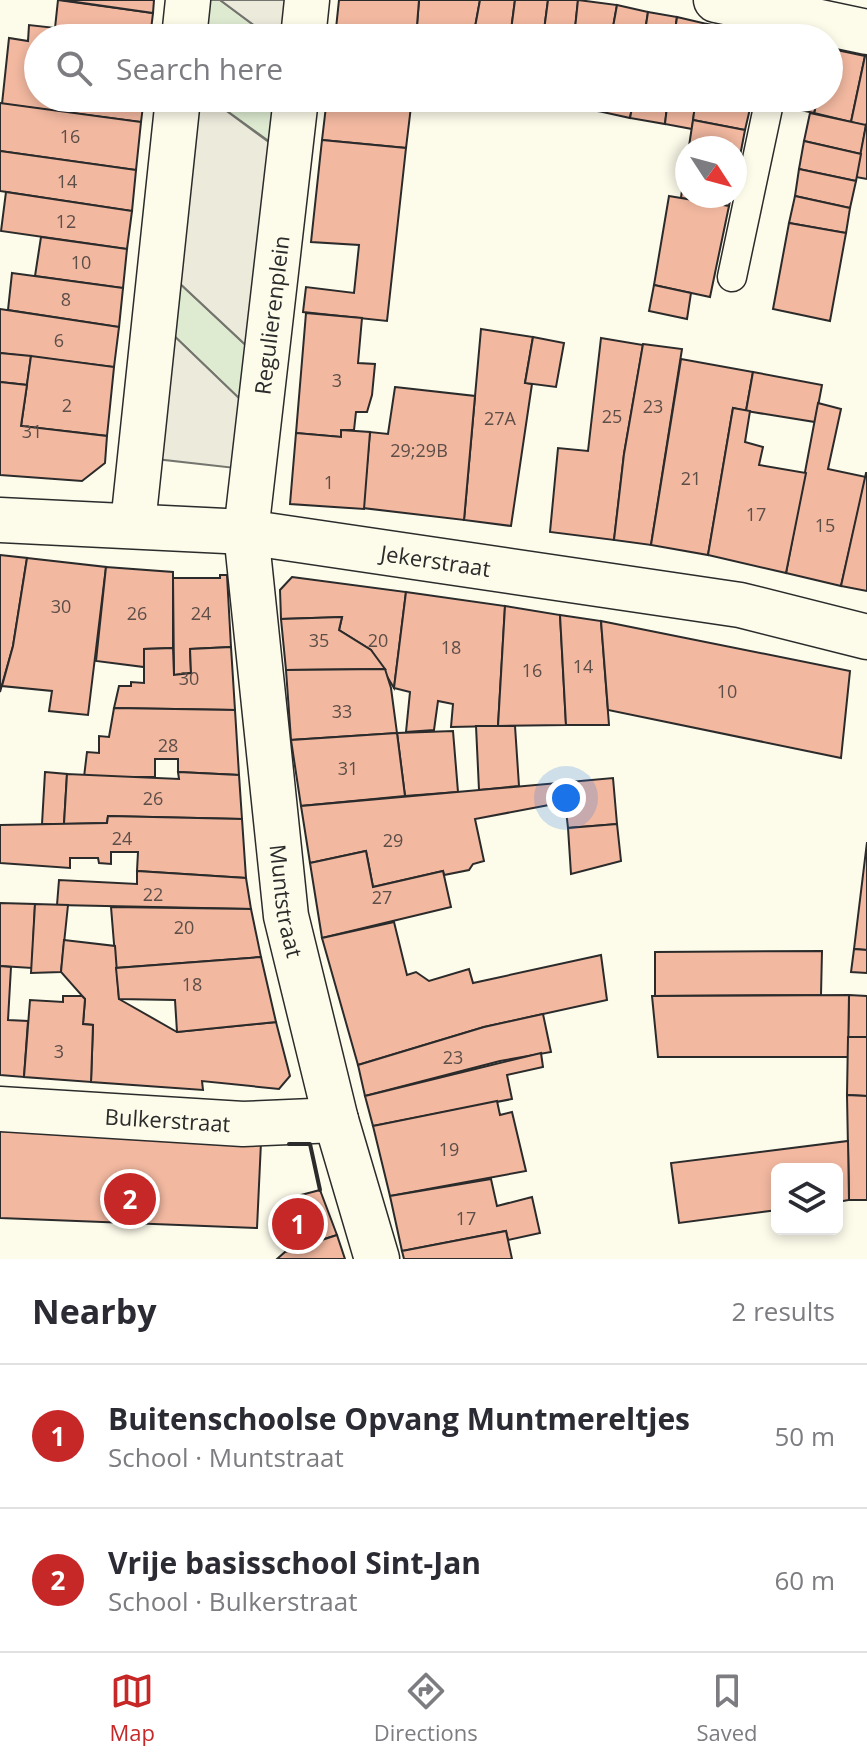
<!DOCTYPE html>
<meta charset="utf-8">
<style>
body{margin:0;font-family:"Open Sans",sans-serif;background:#f2f2f3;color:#2b2b33}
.controls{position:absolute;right:24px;bottom:24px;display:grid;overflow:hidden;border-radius:12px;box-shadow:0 4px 12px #0003}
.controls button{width:72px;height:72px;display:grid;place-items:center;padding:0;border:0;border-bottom:2px solid #e1e1e2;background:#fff;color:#2b2b33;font:40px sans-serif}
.compass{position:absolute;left:675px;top:136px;width:72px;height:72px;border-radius:50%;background:#fff;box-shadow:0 4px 12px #0003;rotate:126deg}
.you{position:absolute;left:566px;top:798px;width:28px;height:28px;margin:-20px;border:6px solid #fff;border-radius:50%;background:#1a73e8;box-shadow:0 0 0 12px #1a73e833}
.badge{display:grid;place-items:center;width:52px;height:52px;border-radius:50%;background:#c62828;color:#fff;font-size:26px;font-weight:700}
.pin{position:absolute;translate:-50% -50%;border:4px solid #fff;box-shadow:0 2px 8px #0006}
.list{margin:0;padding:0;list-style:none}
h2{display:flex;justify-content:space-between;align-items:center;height:104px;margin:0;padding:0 32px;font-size:34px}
h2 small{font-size:26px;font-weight:400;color:#7c7c81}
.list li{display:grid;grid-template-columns:52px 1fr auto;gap:24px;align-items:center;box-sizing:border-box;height:144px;padding:0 32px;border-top:2px solid #e1e1e2}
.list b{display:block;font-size:30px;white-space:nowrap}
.list p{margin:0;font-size:26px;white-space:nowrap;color:#7c7c81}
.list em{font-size:26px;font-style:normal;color:#7c7c81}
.icon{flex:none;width:44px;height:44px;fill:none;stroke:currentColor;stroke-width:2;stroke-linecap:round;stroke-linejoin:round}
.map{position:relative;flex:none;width:867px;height:1259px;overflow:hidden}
.search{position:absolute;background:#fff;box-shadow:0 4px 12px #0003;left:24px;right:24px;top:24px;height:88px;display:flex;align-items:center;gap:20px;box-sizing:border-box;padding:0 28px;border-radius:44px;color:#7c7c81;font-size:30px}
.sheet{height:392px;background:#fff}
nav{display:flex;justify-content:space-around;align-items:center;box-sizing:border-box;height:112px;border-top:2px solid #e1e1e2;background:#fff;font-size:22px;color:#7c7c81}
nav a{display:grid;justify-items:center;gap:4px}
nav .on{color:#c62828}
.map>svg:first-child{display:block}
</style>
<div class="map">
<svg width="867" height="1259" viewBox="0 0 867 1259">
<rect width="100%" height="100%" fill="#fdfbea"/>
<!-- green -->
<g fill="#deebd1" stroke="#74746e" stroke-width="2">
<path d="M204,0H220L271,38H200Z"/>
<path d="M209,98H276L270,142Z"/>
<path d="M174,278L251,350L244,403L168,330Z"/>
</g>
<!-- parking -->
<g fill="#eceadb" stroke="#74746e" stroke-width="2">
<path d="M220,0H288L284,38H271Z"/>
<path d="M194,98H209L270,143L251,350L174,278Z"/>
<path d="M168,330L244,403L235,468L156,459Z"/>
</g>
<!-- building -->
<g fill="#f2b8a0" stroke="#2b2b2b" stroke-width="2">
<path d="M58,0L153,13L150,38H38V98H144L141,122L2,104L9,38L28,41L29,25L55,28Z"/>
<path d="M62,0H154L153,13Z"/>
<path d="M419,0H480L473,38H416Z"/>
<path d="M419,0L416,38H335L339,0Z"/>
<path d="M480,0H515L510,38H473Z"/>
<path d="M515,0H548L543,38H510Z"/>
<path d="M548,0H578L574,38H543Z"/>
<path d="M578,0L617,5L611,38H574Z"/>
<path d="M617,5L648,12L644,38H611Z"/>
<path d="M648,12L677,17L674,38H644Z"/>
<path d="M677,17L707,24L705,38H674Z"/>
<path d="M707,24L739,29L737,38H705Z"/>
<path d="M739,29L769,35L768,38H737Z"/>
<path d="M832,49L865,56L851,122L814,113L818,98H829Z"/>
<path d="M865,56H867V126L851,122Z"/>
<path d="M327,98H412L406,148L322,140Z"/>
<path d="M541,98H567L566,106L543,101Z"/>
<path d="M567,98H601L598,111L566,106Z"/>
<path d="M601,98H634L630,118L598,111Z"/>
<path d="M634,98H668L665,124L630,118Z"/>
<path d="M668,98H696L692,129L665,124Z"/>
<path d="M696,98L752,100L745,130L693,120Z"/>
<path d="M785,98H818L814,113L783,106Z"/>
<path d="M0,103L141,122L136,170L0,151Z"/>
<path d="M810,113L866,125L861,154L804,141Z"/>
<path d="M693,120L745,130L740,156L735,155V148L689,146Z"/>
<path d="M866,125L867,126V179L856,177Z"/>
<path d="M322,140L406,148L387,321L303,312L306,287L354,293L359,245L311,242Z"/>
<path d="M804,141L861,154L856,181L799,169Z"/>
<path d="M0,151L136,170L132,211L0,191Z"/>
<path d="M799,169L856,181L850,208L795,196Z"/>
<path d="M684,174L687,175V196H731L729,206L681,198Z"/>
<path d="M6,192L132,211L127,249L1,231Z"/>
<path d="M669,196L729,206L710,297L654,285Z"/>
<path d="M795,196L850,208L846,233L789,223Z"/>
<path d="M789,223L846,233L830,321L773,309Z"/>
<path d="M41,237L127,249L123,288L35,276Z"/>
<path d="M12,273L123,288L119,327L8,310Z"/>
<path d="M654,285L691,293L687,319L649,311Z"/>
<path d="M0,309L119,327L114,367L0,353Z"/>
<path d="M306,313L362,318L358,363L375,364L372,395L367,412H356L354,430H341V437L296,433Z"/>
<path d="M481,329L533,337L525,383L532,384L511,526L464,520Z"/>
<path d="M533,337L564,343L556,387L525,383Z"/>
<path d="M601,338L643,345L624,454L614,540L550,532L558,448L588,451Z"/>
<path d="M643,344L682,349L651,545L614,540L624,454Z"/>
<path d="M0,353L31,356L27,385L0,382Z"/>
<path d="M31,356L114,367L107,436L21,426Z"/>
<path d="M681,359L753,372L746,411L733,408L708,555L651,545Z"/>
<path d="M753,372L822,385L815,422L746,411Z"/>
<path d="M0,382L27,385L21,426L107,436L105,463L82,481L0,475Z"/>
<path d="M395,387L475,396L464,520L363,508L370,432L388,434Z"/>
<path d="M818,403L841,409L828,469L866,477L841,586L786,573Z"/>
<path d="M733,408L750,411L745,442L763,447L759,465L806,473L786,573L708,555Z"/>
<path d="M341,430L370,432L364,509L290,504L296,433L341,437Z"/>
<path d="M866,473H867V591L841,586Z"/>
<path d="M0,555L27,558L13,646L0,692Z"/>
<path d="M27,558L106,567L88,715L49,711L52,691L2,686L13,646Z"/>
<path d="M106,567L173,572V648L144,649V667L96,661Z"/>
<path d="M220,575H227L231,647L190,649L191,673L174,675L173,578H220Z"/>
<path d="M292,577L406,592L394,688L371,650L339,630L342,617L281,619L280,590Z"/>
<path d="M406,592L505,606L498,726L451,727L453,704L438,701L434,730L406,732L410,692L394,688Z"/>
<path d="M505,606L560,615L566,725L498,726Z"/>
<path d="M560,615L601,621L609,725H566Z"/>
<path d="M342,617L339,630L371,650L385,669L286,670L281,619Z"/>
<path d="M601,621L850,671L841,758L608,710Z"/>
<path d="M231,647L235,710L114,708L119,686H131V682L144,683V649L173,648L174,675L191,673L190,649Z"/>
<path d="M385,669L391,688L397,733L291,740L286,670Z"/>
<path d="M114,708L235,710L239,775L178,772V759H155V777H84L87,752L99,753V736L109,737Z"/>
<path d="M476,726H515L519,786L479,790Z"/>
<path d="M453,731L458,792L405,796L397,733Z"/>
<path d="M397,733L405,796L301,806L291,740Z"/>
<path d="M45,772L67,774L64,824H42Z"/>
<path d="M178,772L239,775L242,819L108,816L107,823L64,824L67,774L179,779Z"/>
<path d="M613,778L617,824L568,828L565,802L475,819L484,861L473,864L469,870L444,875L443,871L373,887L366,851L310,863L301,806Z"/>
<path d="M108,816L242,819L246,878L137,871L138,852H111V864L99,863L98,858H70V868L0,863V825L107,823Z"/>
<path d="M617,824L621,861L571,874L568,828Z"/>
<path d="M867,842V950L854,949Z"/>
<path d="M366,851L373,887L443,871L451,907L322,938L310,863Z"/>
<path d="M137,871L246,878L251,909L57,905L59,880L137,884Z"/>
<path d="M0,903L35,904L32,968L0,966Z"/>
<path d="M35,904L68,905L61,972L31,973Z"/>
<path d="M111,907L251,909L261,957L116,968Z"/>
<path d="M394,922L407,975L416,972L429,981L469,969L473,983L601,955L607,1000L484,1027L358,1065L322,938Z"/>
<path d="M64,940L115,946L119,999L177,1032L276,1022L290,1076L279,1089L202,1081L203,1090L91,1082L93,1025L83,1024L85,999L61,972Z"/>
<path d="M854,949L867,950V973L851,972Z"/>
<path d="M822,951L821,995L655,996V952Z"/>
<path d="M261,957L276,1022L177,1032L175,1000L119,999L116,968Z"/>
<path d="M0,966L11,967L8,1020L28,1021L24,1077L0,1075Z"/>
<path d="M849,995L867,996V1037H848Z"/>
<path d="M849,995L848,1057H658L652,996Z"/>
<path d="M63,996H82L85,999L83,1024L93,1025L91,1082L24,1077L30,1000L63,1002Z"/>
<path d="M543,1014L551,1052L500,1061L365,1096L358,1065L484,1027Z"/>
<path d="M848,1037H867V1096L847,1095Z"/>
<path d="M541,1053L543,1067L507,1075L512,1099L373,1126L365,1096Z"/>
<path d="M847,1095L867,1096V1200H849Z"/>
<path d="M497,1101L500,1115L512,1112L526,1171L390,1196L373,1126Z"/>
<path d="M0,1131L261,1142L257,1228L0,1218Z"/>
<path d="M848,1141L849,1200L837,1202V1169H777V1210L679,1223L671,1163Z"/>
<path d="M491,1179L497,1206L532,1197L540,1233L508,1240L506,1231L402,1251L390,1196Z"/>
<path d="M320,1190L337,1235L315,1242L301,1195Z"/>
<path d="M506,1231L512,1259H404L402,1251Z"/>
<path d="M337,1235L345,1259H277L285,1252Z"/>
</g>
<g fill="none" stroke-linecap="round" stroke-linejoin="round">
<!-- service casing -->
<g stroke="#2b2b2b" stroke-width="31">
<path id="service" d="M732,277L770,98"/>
</g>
<!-- minor casing -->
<g stroke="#2b2b2b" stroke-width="47">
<g id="minor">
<path d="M716,0L867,32"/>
<path d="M184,38L188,0"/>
<path d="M303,38L307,0"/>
<path id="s1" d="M296,98L246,532L286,916L336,1120L377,1259"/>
<path id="s2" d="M0,520L246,532L740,605L867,637"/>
<path d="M133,524L178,98"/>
<path id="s3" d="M0,1109L243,1124L336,1120"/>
</g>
</g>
<!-- service -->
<use href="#service" stroke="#fdfbea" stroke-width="28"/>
<!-- minor -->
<use href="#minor" stroke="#fdfbea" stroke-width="44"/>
<!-- wall -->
<path stroke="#2b2b2b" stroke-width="4" d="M289,1144H310L320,1190"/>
</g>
<g text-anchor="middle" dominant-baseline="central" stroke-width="6" stroke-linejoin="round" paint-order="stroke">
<!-- number labels -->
<g font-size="18" fill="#5d4e48">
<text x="70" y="136">16</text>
<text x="67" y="181">14</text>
<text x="66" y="221">12</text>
<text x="81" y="262">10</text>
<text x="66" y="299">8</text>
<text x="59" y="340">6</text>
<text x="337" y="380">3</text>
<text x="67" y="405">2</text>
<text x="653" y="406">23</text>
<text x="612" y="416">25</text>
<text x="500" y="418">27A</text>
<text x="32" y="431">31</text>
<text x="419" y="450">29;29B</text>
<text x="691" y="478">21</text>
<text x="329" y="482">1</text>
<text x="756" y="514">17</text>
<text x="825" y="525">15</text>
<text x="61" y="606">30</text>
<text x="137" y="613">26</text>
<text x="201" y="613">24</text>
<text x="319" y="640">35</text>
<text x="378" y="640">20</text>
<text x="451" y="647">18</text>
<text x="583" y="666">14</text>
<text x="532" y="670">16</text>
<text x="189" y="678">30</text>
<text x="727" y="691">10</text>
<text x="342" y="711">33</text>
<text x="168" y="745">28</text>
<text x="348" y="768">31</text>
<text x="153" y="798">26</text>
<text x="122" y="838">24</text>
<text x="393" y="840">29</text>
<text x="153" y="894">22</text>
<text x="382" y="897">27</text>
<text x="184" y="927">20</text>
<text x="192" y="984">18</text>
<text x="59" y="1051">3</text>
<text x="453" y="1057">23</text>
<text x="449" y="1149">19</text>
<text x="466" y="1218">17</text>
</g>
<!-- street labels -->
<g font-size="22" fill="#2b2b2b" stroke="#fdfbea">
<text transform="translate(271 315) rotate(-83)">Regulierenplein</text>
<text stroke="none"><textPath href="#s2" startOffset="438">Jekerstraat</textPath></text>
<text stroke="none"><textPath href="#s1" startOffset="808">Muntstraat</textPath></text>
<text stroke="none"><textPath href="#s3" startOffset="168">Bulkerstraat</textPath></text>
</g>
</g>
</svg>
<div class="controls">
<button><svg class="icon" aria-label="layers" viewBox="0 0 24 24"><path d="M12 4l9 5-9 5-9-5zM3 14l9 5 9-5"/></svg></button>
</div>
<svg class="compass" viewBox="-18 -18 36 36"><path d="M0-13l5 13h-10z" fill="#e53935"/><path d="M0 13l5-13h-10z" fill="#7c7c81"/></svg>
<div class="you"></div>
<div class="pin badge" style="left:298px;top:1224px">1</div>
<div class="pin badge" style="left:130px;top:1199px">2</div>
<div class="search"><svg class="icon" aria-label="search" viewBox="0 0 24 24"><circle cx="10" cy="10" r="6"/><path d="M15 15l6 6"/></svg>Search here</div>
</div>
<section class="sheet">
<h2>Nearby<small>2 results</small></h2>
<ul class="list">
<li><span class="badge">1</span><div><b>Buitenschoolse Opvang Muntmereltjes</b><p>School · Muntstraat</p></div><em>50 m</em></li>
<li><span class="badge">2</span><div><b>Vrije basisschool Sint-Jan</b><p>School · Bulkerstraat</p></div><em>60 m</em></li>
</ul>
</section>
<nav>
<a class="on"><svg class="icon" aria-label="map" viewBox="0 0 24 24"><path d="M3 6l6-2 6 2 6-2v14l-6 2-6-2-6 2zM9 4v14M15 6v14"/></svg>Map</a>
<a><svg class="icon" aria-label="directions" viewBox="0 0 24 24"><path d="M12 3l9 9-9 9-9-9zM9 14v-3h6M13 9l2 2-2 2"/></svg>Directions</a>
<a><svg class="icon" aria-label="saved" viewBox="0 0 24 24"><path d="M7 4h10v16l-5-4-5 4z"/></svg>Saved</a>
</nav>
